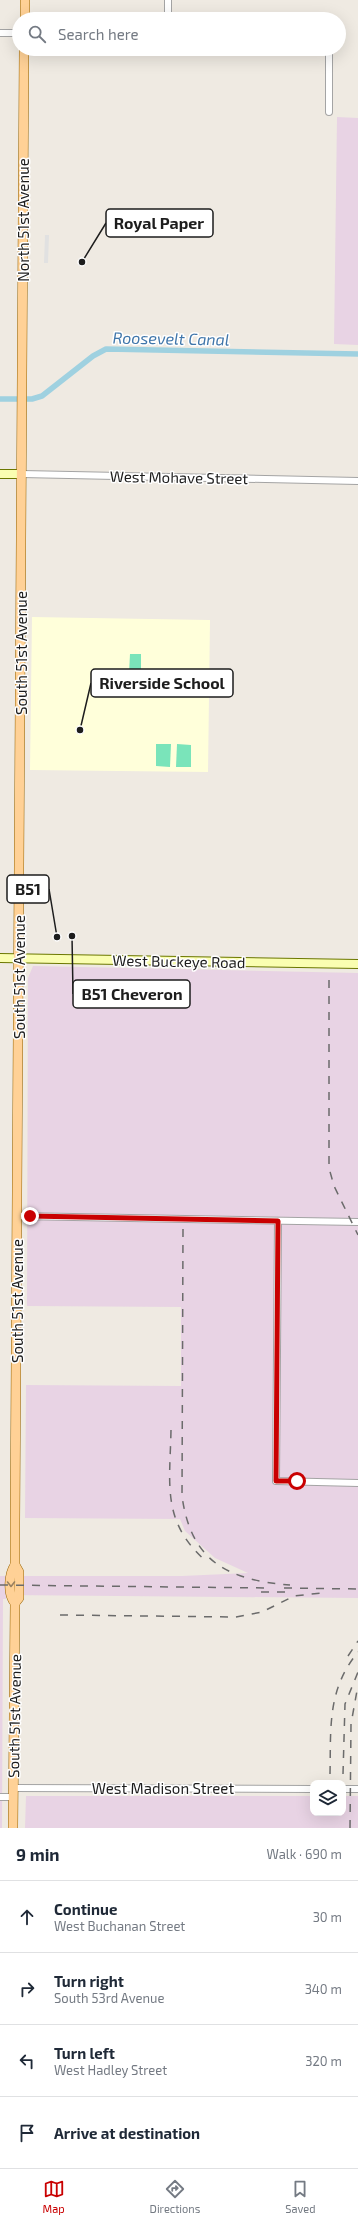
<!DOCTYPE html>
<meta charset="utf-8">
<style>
body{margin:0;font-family:"Exo 2",sans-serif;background:#f2f2f3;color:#1f2937}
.controls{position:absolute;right:12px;bottom:12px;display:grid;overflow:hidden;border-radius:8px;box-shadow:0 4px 16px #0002}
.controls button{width:36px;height:36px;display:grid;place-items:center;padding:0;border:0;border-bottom:1px solid #e0e1e3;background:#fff;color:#1f2937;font:20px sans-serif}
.stop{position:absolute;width:12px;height:12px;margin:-9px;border:3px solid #c90001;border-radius:50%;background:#fff}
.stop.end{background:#c90001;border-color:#fff;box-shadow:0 1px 4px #0008}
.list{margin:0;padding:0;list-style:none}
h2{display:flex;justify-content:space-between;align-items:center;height:52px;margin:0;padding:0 16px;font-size:17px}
h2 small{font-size:13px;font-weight:400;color:#747a83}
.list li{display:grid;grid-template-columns:26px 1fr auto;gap:12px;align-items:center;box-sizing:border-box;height:72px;padding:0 16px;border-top:1px solid #e0e1e3}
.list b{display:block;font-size:15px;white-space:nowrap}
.list p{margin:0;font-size:13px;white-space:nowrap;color:#747a83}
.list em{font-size:13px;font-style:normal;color:#747a83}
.icon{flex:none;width:22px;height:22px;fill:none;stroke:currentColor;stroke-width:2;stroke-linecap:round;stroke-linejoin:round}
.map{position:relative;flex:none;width:358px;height:1828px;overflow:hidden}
.search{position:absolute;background:#fff;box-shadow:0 4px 16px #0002;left:12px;right:12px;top:12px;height:44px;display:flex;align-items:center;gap:10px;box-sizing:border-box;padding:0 14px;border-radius:22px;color:#747a83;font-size:15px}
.sheet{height:340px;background:#fff}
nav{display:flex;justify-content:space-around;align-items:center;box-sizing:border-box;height:56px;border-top:1px solid #e0e1e3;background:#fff;font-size:11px;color:#747a83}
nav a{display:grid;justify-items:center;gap:2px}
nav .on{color:#c90001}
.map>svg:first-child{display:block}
</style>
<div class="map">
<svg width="358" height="1828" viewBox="0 0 358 1828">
<rect width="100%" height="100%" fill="#efeae2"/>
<!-- industrial -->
<g fill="#e8d3e4">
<path d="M337,117L358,118V345L334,344Z"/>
<path d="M33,966L358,973V1598L6,1595V1599H3L2,1828H0V1576H182L248,1573L215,1558L185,1531L180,1519L25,1518L26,1385L181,1386V1307L27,1306L28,978Z"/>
<path d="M26,1796H313V1813H343V1796H358V1828H25Z"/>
</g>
<!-- education -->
<path fill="#ffffda" d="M32,617L210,620L208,772L30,770Z"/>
<!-- pitch -->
<g fill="#7ae4ba">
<path d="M130,654H141V674H129Z"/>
<path d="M156,744H171L170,767L156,766Z"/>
<path d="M177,744L191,745V767H176Z"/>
</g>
<!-- parking -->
<path fill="#e1e1e1" d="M45,235H49L48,263H44Z"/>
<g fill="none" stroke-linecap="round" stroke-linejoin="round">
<!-- canal -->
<path stroke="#9fd1e0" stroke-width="5.5" d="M0,399H32L42,396L93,356L106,349L358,354"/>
<!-- street casing -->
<g stroke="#a4a4a4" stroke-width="8">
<g id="street">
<path d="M168,19V0"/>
<path d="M0,33H19"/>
<path d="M329,112V49"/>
<path d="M22,474L358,481"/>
<path d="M17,1216L358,1222"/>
<path d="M278,1221L276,1481L358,1483"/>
<path d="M13,1788L313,1789"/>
<path d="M343,1789H358"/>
<path d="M0,1797H13"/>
</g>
</g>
<!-- secondary casing -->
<g stroke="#6b7700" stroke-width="10">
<g id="secondary">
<path d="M0,474H22"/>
<path d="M0,958L358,964"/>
</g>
</g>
<!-- primary casing -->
<g stroke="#956300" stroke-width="10">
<g id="primary">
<path d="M25,19V0"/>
<path d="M15,1603L19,1598V1572L15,1565V1521L24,49"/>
<path d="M13,1828L15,1603C7,1594 9,1574 15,1565"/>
</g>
</g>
<!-- street -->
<use href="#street" stroke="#fff" stroke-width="6"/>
<!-- secondary -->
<use href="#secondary" stroke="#fafeb1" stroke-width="8"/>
<!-- primary -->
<use href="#primary" stroke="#ffd196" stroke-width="9"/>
<!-- rail -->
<g stroke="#6b6b6b" stroke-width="1.5" stroke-dasharray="8 8" stroke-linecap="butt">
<path d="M329,980V1168L334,1186L358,1235"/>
<path d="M183,1229L182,1496C191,1562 228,1580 290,1585"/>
<path d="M171,1430C170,1485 161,1522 207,1562"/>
<path d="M0,1585L268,1588"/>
<path d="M284,1588L358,1589"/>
<path d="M261,1592H291"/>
<path d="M60,1615L236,1617L262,1612L294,1596L321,1593"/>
<path d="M348,1656L358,1641"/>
<path d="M330,1774C331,1727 327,1690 358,1652"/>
<path d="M343,1774L345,1704L358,1672"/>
<path d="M350,1828L351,1724L358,1685"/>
</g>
</g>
<!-- one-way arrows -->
<defs><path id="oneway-chevron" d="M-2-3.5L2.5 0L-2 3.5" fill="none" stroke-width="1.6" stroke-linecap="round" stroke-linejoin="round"/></defs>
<use stroke="#998060" href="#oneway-chevron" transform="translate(11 1584) rotate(90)"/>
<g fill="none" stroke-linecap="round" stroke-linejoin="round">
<!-- route -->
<path stroke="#c90001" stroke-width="5" d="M30,1216L278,1221L276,1481H297"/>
</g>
<g text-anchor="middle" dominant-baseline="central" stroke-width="3" stroke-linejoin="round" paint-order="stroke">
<!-- street labels -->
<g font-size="15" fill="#1d1d1d" stroke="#fff">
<text transform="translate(23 220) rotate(-90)">North 51st Avenue</text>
<text transform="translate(179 477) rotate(1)">West Mohave Street</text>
<text transform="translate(21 653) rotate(-90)">South 51st Avenue</text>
<text transform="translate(179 961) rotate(1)">West Buckeye Road</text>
<text transform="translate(19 977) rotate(-90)">South 51st Avenue</text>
<text transform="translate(17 1301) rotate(-90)">South 51st Avenue</text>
<text transform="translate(14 1716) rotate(-89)">South 51st Avenue</text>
<text x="163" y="1788">West Madison Street</text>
</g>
<!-- water labels -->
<g font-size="16" font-style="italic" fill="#4076aa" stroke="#fff">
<text transform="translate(171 338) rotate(1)">Roosevelt Canal</text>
</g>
</g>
<!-- callouts -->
<path fill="none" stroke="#1d1d1d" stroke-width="1.5" d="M82 262L106 223M80 730L91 683M57 937L49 889M72 936L73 994"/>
<g fill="#1d1d1d" stroke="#fff" stroke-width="1.5">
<circle cx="82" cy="262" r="4"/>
<circle cx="80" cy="730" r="4"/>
<circle cx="57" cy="937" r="4"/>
<circle cx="72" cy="936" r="4"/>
</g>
<g fill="#fff" stroke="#1d1d1d" stroke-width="1.5">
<rect x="106" y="209" width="107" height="28" rx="4"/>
<rect x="91" y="669" width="142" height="28" rx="4"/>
<rect x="7" y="875" width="42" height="28" rx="4"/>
<rect x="73" y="980" width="117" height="28" rx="4"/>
</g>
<g font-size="16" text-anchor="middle" font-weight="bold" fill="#1d1d1d">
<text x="159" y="229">Royal Paper</text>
<text x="162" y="689">Riverside School</text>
<text x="28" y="895">B51</text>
<text x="132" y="1000">B51 Cheveron</text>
</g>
</svg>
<div class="controls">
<button><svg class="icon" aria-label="layers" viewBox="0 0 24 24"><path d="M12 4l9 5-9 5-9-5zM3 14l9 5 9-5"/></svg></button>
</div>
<div class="stop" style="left:297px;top:1481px"></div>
<div class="stop end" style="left:30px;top:1216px"></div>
<div class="search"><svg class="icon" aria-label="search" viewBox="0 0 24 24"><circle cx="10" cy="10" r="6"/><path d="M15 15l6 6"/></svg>Search here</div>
</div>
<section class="sheet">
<h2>9 min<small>Walk · 690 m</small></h2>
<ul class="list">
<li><svg class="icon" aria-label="ahead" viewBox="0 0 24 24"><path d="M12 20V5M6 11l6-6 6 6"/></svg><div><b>Continue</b><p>West Buchanan Street</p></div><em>30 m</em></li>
<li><svg class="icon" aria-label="right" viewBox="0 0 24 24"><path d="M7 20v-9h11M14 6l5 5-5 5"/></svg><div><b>Turn right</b><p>South 53rd Avenue</p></div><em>340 m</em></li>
<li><svg class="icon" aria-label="left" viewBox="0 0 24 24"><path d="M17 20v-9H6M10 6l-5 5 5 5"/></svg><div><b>Turn left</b><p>West Hadley Street</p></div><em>320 m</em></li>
<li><svg class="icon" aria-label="arrive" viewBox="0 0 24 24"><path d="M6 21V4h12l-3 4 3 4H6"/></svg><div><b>Arrive at destination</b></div></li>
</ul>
</section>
<nav>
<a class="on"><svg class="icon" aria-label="map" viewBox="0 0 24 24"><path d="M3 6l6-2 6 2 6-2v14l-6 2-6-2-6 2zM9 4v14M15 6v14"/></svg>Map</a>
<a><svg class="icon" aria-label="directions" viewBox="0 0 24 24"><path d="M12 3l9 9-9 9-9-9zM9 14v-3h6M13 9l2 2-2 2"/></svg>Directions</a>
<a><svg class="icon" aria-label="saved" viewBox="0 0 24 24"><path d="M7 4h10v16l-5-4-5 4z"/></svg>Saved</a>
</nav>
